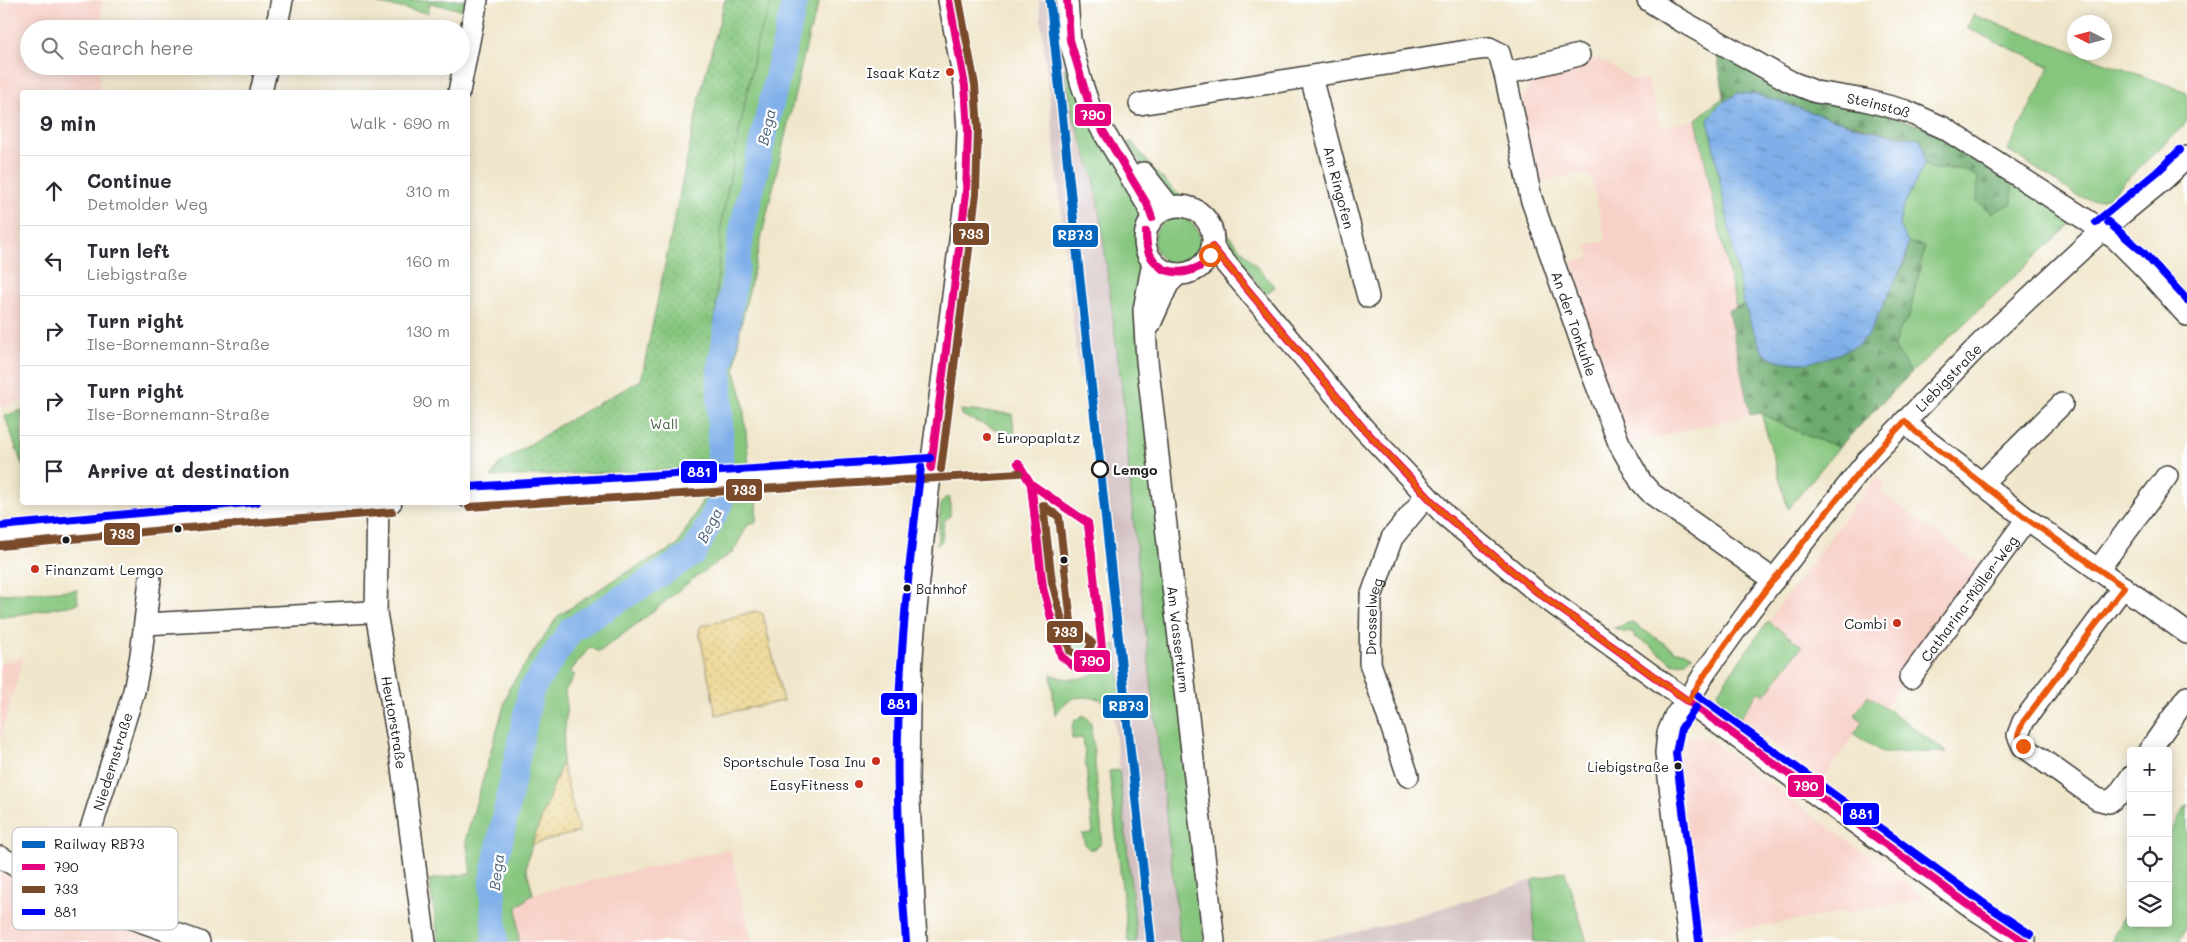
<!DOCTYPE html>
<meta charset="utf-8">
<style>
body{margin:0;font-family:Mali,sans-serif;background:#f7f7f7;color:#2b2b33}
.controls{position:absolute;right:15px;bottom:15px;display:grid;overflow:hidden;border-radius:5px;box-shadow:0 2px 12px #0003}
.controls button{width:45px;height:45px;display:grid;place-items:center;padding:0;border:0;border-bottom:1px solid #e1e1e2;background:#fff;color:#2b2b33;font:25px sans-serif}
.compass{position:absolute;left:2067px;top:15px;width:45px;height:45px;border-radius:50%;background:#fff;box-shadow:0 2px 12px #0003;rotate:276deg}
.stop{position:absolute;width:15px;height:15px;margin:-11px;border:4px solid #ea580c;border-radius:50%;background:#fff}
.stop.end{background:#ea580c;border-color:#fff;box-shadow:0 1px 5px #0008}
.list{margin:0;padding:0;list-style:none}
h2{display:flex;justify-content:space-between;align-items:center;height:65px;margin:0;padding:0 20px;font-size:21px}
h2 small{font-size:16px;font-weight:400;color:#7c7c81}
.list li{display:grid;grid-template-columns:32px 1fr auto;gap:15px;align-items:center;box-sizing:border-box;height:70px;padding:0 20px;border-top:1px solid #e1e1e2}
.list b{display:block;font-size:19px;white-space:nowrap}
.list p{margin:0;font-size:16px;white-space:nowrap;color:#7c7c81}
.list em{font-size:16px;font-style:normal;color:#7c7c81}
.icon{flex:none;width:28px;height:28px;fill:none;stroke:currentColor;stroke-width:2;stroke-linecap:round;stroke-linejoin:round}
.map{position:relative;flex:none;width:2187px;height:942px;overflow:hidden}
.search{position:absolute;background:#fff;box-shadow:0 2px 12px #0003;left:20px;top:20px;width:450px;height:55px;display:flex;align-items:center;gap:12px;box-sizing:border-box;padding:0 18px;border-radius:28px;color:#7c7c81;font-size:19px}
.panel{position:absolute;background:#fff;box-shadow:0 2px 12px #0003;left:20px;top:90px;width:450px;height:415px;border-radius:5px}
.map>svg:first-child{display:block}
</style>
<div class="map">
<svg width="2187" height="942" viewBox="0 0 2187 942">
<defs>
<pattern id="forest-firs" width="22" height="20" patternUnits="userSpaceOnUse" patternTransform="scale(1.25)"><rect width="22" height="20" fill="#6cab6d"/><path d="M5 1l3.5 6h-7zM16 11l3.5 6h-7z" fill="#588a59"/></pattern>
<pattern id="sand-dots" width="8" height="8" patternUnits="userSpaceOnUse" patternTransform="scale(1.25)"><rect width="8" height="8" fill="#eeda9e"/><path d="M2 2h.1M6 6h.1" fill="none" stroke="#ccba88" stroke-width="1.8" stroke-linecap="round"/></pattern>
<pattern id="park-dots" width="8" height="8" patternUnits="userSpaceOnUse" patternTransform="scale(1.25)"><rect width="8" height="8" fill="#86c67e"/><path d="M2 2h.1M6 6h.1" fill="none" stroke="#73aa6c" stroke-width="1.8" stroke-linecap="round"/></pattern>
<pattern id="water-ripples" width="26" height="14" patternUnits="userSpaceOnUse" patternTransform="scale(1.25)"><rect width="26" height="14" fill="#7eafe9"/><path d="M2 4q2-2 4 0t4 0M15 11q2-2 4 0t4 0" fill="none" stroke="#668ebc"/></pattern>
</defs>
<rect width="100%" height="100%" fill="#fff"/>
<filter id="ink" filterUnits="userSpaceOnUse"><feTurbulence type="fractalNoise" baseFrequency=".02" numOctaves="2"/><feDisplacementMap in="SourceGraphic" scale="10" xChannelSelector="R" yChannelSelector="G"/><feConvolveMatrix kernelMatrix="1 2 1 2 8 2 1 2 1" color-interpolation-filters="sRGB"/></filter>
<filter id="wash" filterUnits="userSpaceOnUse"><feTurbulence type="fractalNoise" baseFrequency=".0096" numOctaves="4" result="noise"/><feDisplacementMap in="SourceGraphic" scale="20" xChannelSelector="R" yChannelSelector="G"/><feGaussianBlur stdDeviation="1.12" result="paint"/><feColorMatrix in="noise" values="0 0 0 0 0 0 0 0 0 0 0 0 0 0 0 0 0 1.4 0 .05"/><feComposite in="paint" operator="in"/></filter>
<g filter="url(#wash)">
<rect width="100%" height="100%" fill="#f0e6cb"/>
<!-- built -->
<g fill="#f7d1c8">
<path d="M11,0H102L101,29H29V66H100L99,92H22V402L21,401L0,408V4H10Z"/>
<path d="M1600,59L1635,81L1647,78L1661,128L1696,119L1736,307L1728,310L1750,415L1617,446L1551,269L1590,257L1587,245L1606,240L1590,174L1582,176L1581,173L1538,182L1521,102L1534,77Z"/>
<path d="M1878,477L1886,485L1881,492L1985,569L1885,707L1868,695L1863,721L1823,780L1739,719L1759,691L1765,694L1802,646L1768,621L1852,508Z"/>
<path d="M24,657L6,718L0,739V663Z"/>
<path d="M1700,736L1712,742L1927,899L1700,936L1678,757L1680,748L1685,740L1689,737Z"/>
<path d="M730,849L752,942H519L517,907L533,894Z"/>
<path d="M0,868L67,903L165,942H0Z"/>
</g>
<!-- industrial -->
<g fill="#d2bfc0">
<path d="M1039,0H1058L1079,137L1094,179L1102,229L1124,407L1132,508L1180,942H1137L1112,700L1121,699L1086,378L1079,379Z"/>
<path d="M1533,880L1534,942H1307L1380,927Z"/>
</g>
<!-- grass -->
<g fill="#86c67e" stroke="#51714d">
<path d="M375,0H465L462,10L430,3L428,13L374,3Z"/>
<path d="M773,0H820L809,34L740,329L735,371L743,400L749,466L714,468L711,375L722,218L758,38Z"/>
<path d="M1973,15L2187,92V122L2108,198L2095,200L2079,197L2008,150L2050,67L1967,28Z"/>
<path d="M1063,17L1144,220C1136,235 1137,249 1144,263L1204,942H1180L1132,508L1124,407L1102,229L1094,179L1073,114L1064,68L1068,67Z"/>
<path d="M1724,97L1725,102L1719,105L1744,305L1736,307L1696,119Z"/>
<path d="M1131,141L1155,171L1178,194L1207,212L1212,219L1226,249C1207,226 1213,202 1174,202L1151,178L1128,143Z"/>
<path d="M1924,164L1934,169H1961L1978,177L1977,202L2012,184L2075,220L1911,373L1895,348L1898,332L1909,317L1924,246L1908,242L1899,226L1902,209Z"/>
<circle cx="1177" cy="241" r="23"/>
<path d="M1224,230L1275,287L1266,294L1243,264Z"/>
<path d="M22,410V465L5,416Z"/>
<path d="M960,410L1012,414L1015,438L961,415Z"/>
<path d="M1761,413L1803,434L1839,447L1788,509Z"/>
<path d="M757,490L756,523H749L733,552L693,579L646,617L599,652L590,647L570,672L575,675L565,691L567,705L562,763L532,844L526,866L533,894L517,907L519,942H439L429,880L471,873L466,838L509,688L558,616L620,576L677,546L706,494Z"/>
<path d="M946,497H950V516L944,522L942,541L937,545L941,503Z"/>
<path d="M77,590L78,604L0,618V594Z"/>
<path d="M1056,612L1088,638L1090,645C1089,650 1087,652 1083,654C1067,662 1059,623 1056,612Z"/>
<path d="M1768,621L1802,646L1765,695L1759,691L1739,719C1729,711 1717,705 1718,691Z"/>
<path d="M1631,622L1676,651H1684L1693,656L1684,662L1674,664L1646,643L1634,637L1635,634L1626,631L1625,633L1614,628Z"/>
<path d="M1111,646H1116L1121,699L1112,700L1113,711L1100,699L1085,697L1074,698L1064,704L1055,715L1051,674C1074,686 1109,676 1111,646Z"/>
<path d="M1868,695L1947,752L1883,753L1854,734L1863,722L1855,715Z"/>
<path d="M1084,715L1091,723L1102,835L1100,845L1095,849H1089L1085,844L1082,834L1093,833L1083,738L1072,739V727L1075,720Z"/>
<path d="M1119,770L1137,942H1128L1109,771Z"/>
<path d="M2187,805V926L2179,942H2111L2131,902V923H2168V835Z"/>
<path d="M1565,871L1587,942H1534L1533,880Z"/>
</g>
<!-- forest -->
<g fill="url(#forest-firs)" stroke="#446444">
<path d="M1716,48L1877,111L1939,132L2012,184V203L1992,213L1977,202L1978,177L1961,169H1934L1924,164V148L1919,138L1903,137L1829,118L1757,94L1738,93L1725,102Z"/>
<path d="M1908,242L1925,246L1909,317L1898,332L1895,348L1911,373L1839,447L1803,434L1761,413L1750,415L1728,310L1744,305L1763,353L1870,332L1905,261Z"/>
</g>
<!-- sand -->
<g fill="url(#sand-dots)" stroke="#857b5d">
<path d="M755,611L763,614L783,701L716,715L699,631L701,626Z"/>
<path d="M562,763L579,832L532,844Z"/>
</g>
<!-- park -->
<path fill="url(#park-dots)" stroke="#51714d" d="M725,0H773L758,38L722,218L711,375L714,468L492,477L498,465L560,425L641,380L701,91Z"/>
<!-- water -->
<path fill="url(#water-ripples)" stroke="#4d6682" d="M1738,93C1764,94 1783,103 1808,111C1843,123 1882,136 1919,138L1924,148V164L1902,209L1899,225L1908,242L1905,260L1870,332L1861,343L1836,355L1807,363L1779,361L1763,353L1744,305L1708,119L1719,105Z"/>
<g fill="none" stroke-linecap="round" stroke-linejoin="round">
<!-- river -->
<path stroke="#7eafe9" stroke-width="26" d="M495,942L492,880L531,690L571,630L694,553L720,503V370L743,225L795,0"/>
</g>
</g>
<g filter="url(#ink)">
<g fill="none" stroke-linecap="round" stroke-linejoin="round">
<!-- minor casing -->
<g stroke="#3c3a36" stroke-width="24">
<g id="minor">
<path d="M1067,0L1070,40L1081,82L1091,111L1147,204L1152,218"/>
<path id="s1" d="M1648,0L1678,19L1791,82L1816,92L1865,100L1906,111L1944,128L2116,239L2146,269L2187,315"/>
<path d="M276,29L282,0"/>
<path id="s2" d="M1579,55L1505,74L1531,198L1592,373L1619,443L1641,482L1652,494L1774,580"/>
<path id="s3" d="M1311,77L1368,297"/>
<path d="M261,92L267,66"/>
<path d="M459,92L477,0"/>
<path d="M1140,104L1479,49L1489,48L1499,53L1505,74"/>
<path d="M1143,173L1169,206"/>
<circle cx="1179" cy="240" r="34"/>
<path d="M1212,247L1363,428L1445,515L1536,591L1799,782L1976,910L2025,942"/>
<path id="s4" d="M1153,262L1144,310L1147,361L1214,942"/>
<path d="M1149,326L1168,284L1178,274"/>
<path d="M1905,421L1916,432L2027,519L2187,633"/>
<path d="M1981,484L2062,404"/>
<path d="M468,497L587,491L931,468"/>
<path id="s5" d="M378,502L376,613L399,745L425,942"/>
<path d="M0,536L162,520L391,502"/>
<path d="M2098,570L2167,476"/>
<path d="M2123,587L2023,722L2018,735L2023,746L2097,799L2109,802L2118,795L2131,777"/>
<path d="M145,624L370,612L376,613"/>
<path id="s6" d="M1910,678L2027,519"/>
<path d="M2149,751L2187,697"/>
<path id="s7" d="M1408,776L1370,663L1371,597L1392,538L1419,505L1425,494"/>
<path d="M0,857L70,896L199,942"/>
<path id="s8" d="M70,896L134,691L141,655L150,580"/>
<path d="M916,942L908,780L909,707L913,640L927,500L966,194L968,130L965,86L949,0"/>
<path id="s9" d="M1689,942L1666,753L1668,733L1675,716L1688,701L1706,671L1750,610L1867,461L1982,342L2102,230L2164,179L2187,157"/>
</g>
</g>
<!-- minor -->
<use href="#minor" stroke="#fff" stroke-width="21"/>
<!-- bus-1 casing -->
<g stroke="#fff" stroke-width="11">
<g id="bus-1">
<path d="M1067,0L1070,40L1091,111L1147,204L1152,218"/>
<path d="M1146,232C1146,249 1149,258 1163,269"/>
<path d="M1146,232C1146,250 1147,257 1163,269"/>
<path d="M1212,247L1363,428L1445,515L1536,591L1976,910L2025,942"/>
<path d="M1163,269C1176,273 1185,273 1199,267"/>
<path d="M1163,269C1176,274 1186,274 1199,267"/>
<path d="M1018,463L1031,484L1088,523L1092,558"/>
<path d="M1018,463L1031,484L1043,587"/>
<path d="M931,468L966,194L968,130L965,86L949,0"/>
<path d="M1031,484L1088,523L1102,647L1094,660L1084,667L1073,666L1061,656L1042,584Z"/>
</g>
</g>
<!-- bus-2 casing -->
<g stroke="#fff" stroke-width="11">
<g id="bus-2">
<path d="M941,469L976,194L978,130L975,85L959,0"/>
<path d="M1043,505L1059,517L1071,622L1092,643L1087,653L1080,656L1070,651L1052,582Z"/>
<path d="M469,507L1019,473"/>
<path d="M1,546L163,530L392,512"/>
</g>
</g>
<!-- bus-3 casing -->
<g stroke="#fff" stroke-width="11">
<g id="bus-3">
<path d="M2096,222L2157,172L2180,150"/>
<path d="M2108,222L2143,252L2187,300"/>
<path d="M468,487L930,458"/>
<path d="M0,526L257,502"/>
<path d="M1694,693L1982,902L2030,934"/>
<path d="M1696,707L1681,729L1676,753L1699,941"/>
<path d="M906,942C901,873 896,804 898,734C900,645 910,556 921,467"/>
</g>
</g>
<!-- bus-1 -->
<use href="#bus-1" stroke="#e5007d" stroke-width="8"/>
<!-- bus-2 -->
<use href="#bus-2" stroke="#7a4b2a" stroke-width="8"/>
<!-- bus-3 -->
<use href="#bus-3" stroke="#00f" stroke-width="8"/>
<!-- rail-1 casing -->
<g stroke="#fff" stroke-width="12">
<path id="rail-1" d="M1050,0L1151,942"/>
</g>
<!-- rail-1 -->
<use href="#rail-1" stroke="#0065bd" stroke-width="9"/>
</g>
</g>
<g fill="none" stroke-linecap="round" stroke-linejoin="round" filter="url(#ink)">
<!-- route -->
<path stroke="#ea580c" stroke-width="6" d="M1210,255L1212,247L1363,428L1445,515L1536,591L1688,701C1720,649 1757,600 1795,553C1830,507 1865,463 1905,421L1916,432L2027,519L2124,587L2023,722L2018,735L2023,746"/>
</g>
<!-- markers -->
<g fill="#c8321e" stroke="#fff" stroke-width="2">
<circle cx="950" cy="72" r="5"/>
<circle cx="987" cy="437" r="5"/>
<circle cx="35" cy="569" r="5"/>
<circle cx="1897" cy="623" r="5"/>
<circle cx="876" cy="761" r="5"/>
<circle cx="859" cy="784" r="5"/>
</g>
<circle fill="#fff" stroke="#1c1c1c" stroke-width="2.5" cx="1100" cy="469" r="8"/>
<g fill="#1c1c1c" stroke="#fff" stroke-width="2">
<circle cx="178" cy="529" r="4.5"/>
<circle cx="66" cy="540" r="4.5"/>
<circle cx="1064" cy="560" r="4.5"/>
<circle cx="907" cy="588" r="4.5"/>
<circle cx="1678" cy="766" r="4.5"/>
</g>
<g text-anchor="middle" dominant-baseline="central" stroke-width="4.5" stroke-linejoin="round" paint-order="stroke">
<!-- bus labels -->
<g font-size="13" fill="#1c1c1c" stroke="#fff" text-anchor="start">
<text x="916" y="588">Bahnhof</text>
<text x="1669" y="766" text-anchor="end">Liebigstraße</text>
</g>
<!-- poi labels -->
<g font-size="14" fill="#1c1c1c" stroke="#fff" text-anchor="end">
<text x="940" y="72">Isaak Katz</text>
<text x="997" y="437" text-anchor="start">Europaplatz</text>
<text x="45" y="569" text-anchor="start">Finanzamt Lemgo</text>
<text x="1887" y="623">Combi</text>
<text x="866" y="761">Sportschule Tosa Inu</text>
<text x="849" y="784">EasyFitness</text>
</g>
<!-- street labels -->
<g font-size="14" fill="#1c1c1c" stroke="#fff">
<text stroke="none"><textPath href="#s1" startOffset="256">Steinstoß</textPath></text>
<text stroke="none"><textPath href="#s3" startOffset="114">Am Ringofen</textPath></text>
<text stroke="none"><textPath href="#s2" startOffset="336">An der Tonkuhle</textPath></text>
<text stroke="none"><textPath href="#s9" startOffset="665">Liebigstraße</textPath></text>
<text stroke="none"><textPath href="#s6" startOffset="99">Catharina-Möller-Weg</textPath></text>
<text stroke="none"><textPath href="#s7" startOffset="166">Drosselweg</textPath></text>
<text stroke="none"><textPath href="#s4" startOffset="380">Am Wasserturm</textPath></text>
<text stroke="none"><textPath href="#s5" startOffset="222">Heutorstraße</textPath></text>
<text stroke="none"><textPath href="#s8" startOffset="141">Niedernstraße</textPath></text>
</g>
<!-- park labels -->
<g font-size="14" fill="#466043" stroke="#fff">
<text x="664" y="423">Wall</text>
</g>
<!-- stop labels -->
<g font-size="14" font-weight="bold" fill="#1c1c1c" stroke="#fff" text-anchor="start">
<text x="1113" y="469">Lemgo</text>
</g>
<!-- water labels -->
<g font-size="15" font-style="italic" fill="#485e78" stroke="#fff">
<text transform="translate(766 127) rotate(-77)">Bega</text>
<text transform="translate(709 525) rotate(-63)">Bega</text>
<text transform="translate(496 872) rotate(-83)">Bega</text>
</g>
</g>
<!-- legend -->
<rect x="12" y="827" width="166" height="103" rx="8" fill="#fff" stroke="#bbb" stroke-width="1"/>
<rect x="22" y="841" width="23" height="7" fill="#0065bd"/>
<rect x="22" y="864" width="23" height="6" fill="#e5007d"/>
<rect x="22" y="886" width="23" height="7" fill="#7a4b2a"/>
<rect x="22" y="909" width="23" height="6" fill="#00f"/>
<g font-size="14" fill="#1c1c1c">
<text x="54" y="849">Railway RB73</text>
<text x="54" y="872">790</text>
<text x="54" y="894">733</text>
<text x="54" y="917">881</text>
</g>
<g stroke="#fff" stroke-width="2">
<rect x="1074" y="103" width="38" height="24" rx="5" fill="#e5007d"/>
<rect x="952" y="222" width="38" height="24" rx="5" fill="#7a4b2a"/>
<rect x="1052" y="224" width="47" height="24" rx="5" fill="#0065bd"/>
<rect x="680" y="460" width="38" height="24" rx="5" fill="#00f"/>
<rect x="725" y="478" width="38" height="24" rx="5" fill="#7a4b2a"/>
<rect x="103" y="522" width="38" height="24" rx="5" fill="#7a4b2a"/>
<rect x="1046" y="620" width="38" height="24" rx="5" fill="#7a4b2a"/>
<rect x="1073" y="649" width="38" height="24" rx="5" fill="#e5007d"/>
<rect x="880" y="692" width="38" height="24" rx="5" fill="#00f"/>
<rect x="1102" y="694" width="47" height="25" rx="5" fill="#0065bd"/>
<rect x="1787" y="774" width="38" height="24" rx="5" fill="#e5007d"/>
<rect x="1842" y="802" width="38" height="24" rx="5" fill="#00f"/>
</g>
<g font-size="14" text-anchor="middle" font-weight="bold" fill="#fff">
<text x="1093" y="120">790</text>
<text x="971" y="239">733</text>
<text x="1075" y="240">RB73</text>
<text x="699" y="477">881</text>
<text x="744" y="495">733</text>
<text x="122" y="539">733</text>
<text x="1065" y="637">733</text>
<text x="1092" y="666">790</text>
<text x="899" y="709">881</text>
<text x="1126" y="711">RB73</text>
<text x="1806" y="791">790</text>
<text x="1861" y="819">881</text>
</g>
</svg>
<div class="controls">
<button>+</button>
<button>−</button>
<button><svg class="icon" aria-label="locate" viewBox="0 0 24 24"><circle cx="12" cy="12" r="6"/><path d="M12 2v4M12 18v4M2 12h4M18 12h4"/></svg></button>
<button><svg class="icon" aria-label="layers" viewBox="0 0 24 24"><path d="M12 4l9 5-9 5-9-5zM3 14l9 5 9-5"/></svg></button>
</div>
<svg class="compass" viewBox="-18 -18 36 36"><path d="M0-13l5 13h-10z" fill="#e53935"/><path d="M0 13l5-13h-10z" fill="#7c7c81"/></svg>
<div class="stop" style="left:1210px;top:255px"></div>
<div class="stop end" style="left:2023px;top:746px"></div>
<div class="search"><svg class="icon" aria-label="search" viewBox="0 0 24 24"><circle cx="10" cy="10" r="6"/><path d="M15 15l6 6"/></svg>Search here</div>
<section class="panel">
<h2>9 min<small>Walk · 690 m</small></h2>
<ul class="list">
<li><svg class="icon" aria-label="ahead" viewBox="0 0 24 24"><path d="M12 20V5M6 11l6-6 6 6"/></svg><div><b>Continue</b><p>Detmolder Weg</p></div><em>310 m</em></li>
<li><svg class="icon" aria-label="left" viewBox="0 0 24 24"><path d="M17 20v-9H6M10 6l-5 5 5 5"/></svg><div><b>Turn left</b><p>Liebigstraße</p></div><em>160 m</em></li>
<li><svg class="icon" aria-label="right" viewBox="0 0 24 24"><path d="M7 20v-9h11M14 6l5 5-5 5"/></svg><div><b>Turn right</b><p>Ilse-Bornemann-Straße</p></div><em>130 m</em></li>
<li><svg class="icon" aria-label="right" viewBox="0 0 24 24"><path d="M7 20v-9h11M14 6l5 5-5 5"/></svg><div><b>Turn right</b><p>Ilse-Bornemann-Straße</p></div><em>90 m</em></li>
<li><svg class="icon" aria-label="arrive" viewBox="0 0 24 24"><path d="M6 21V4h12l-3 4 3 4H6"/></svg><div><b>Arrive at destination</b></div></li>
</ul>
</section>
</div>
